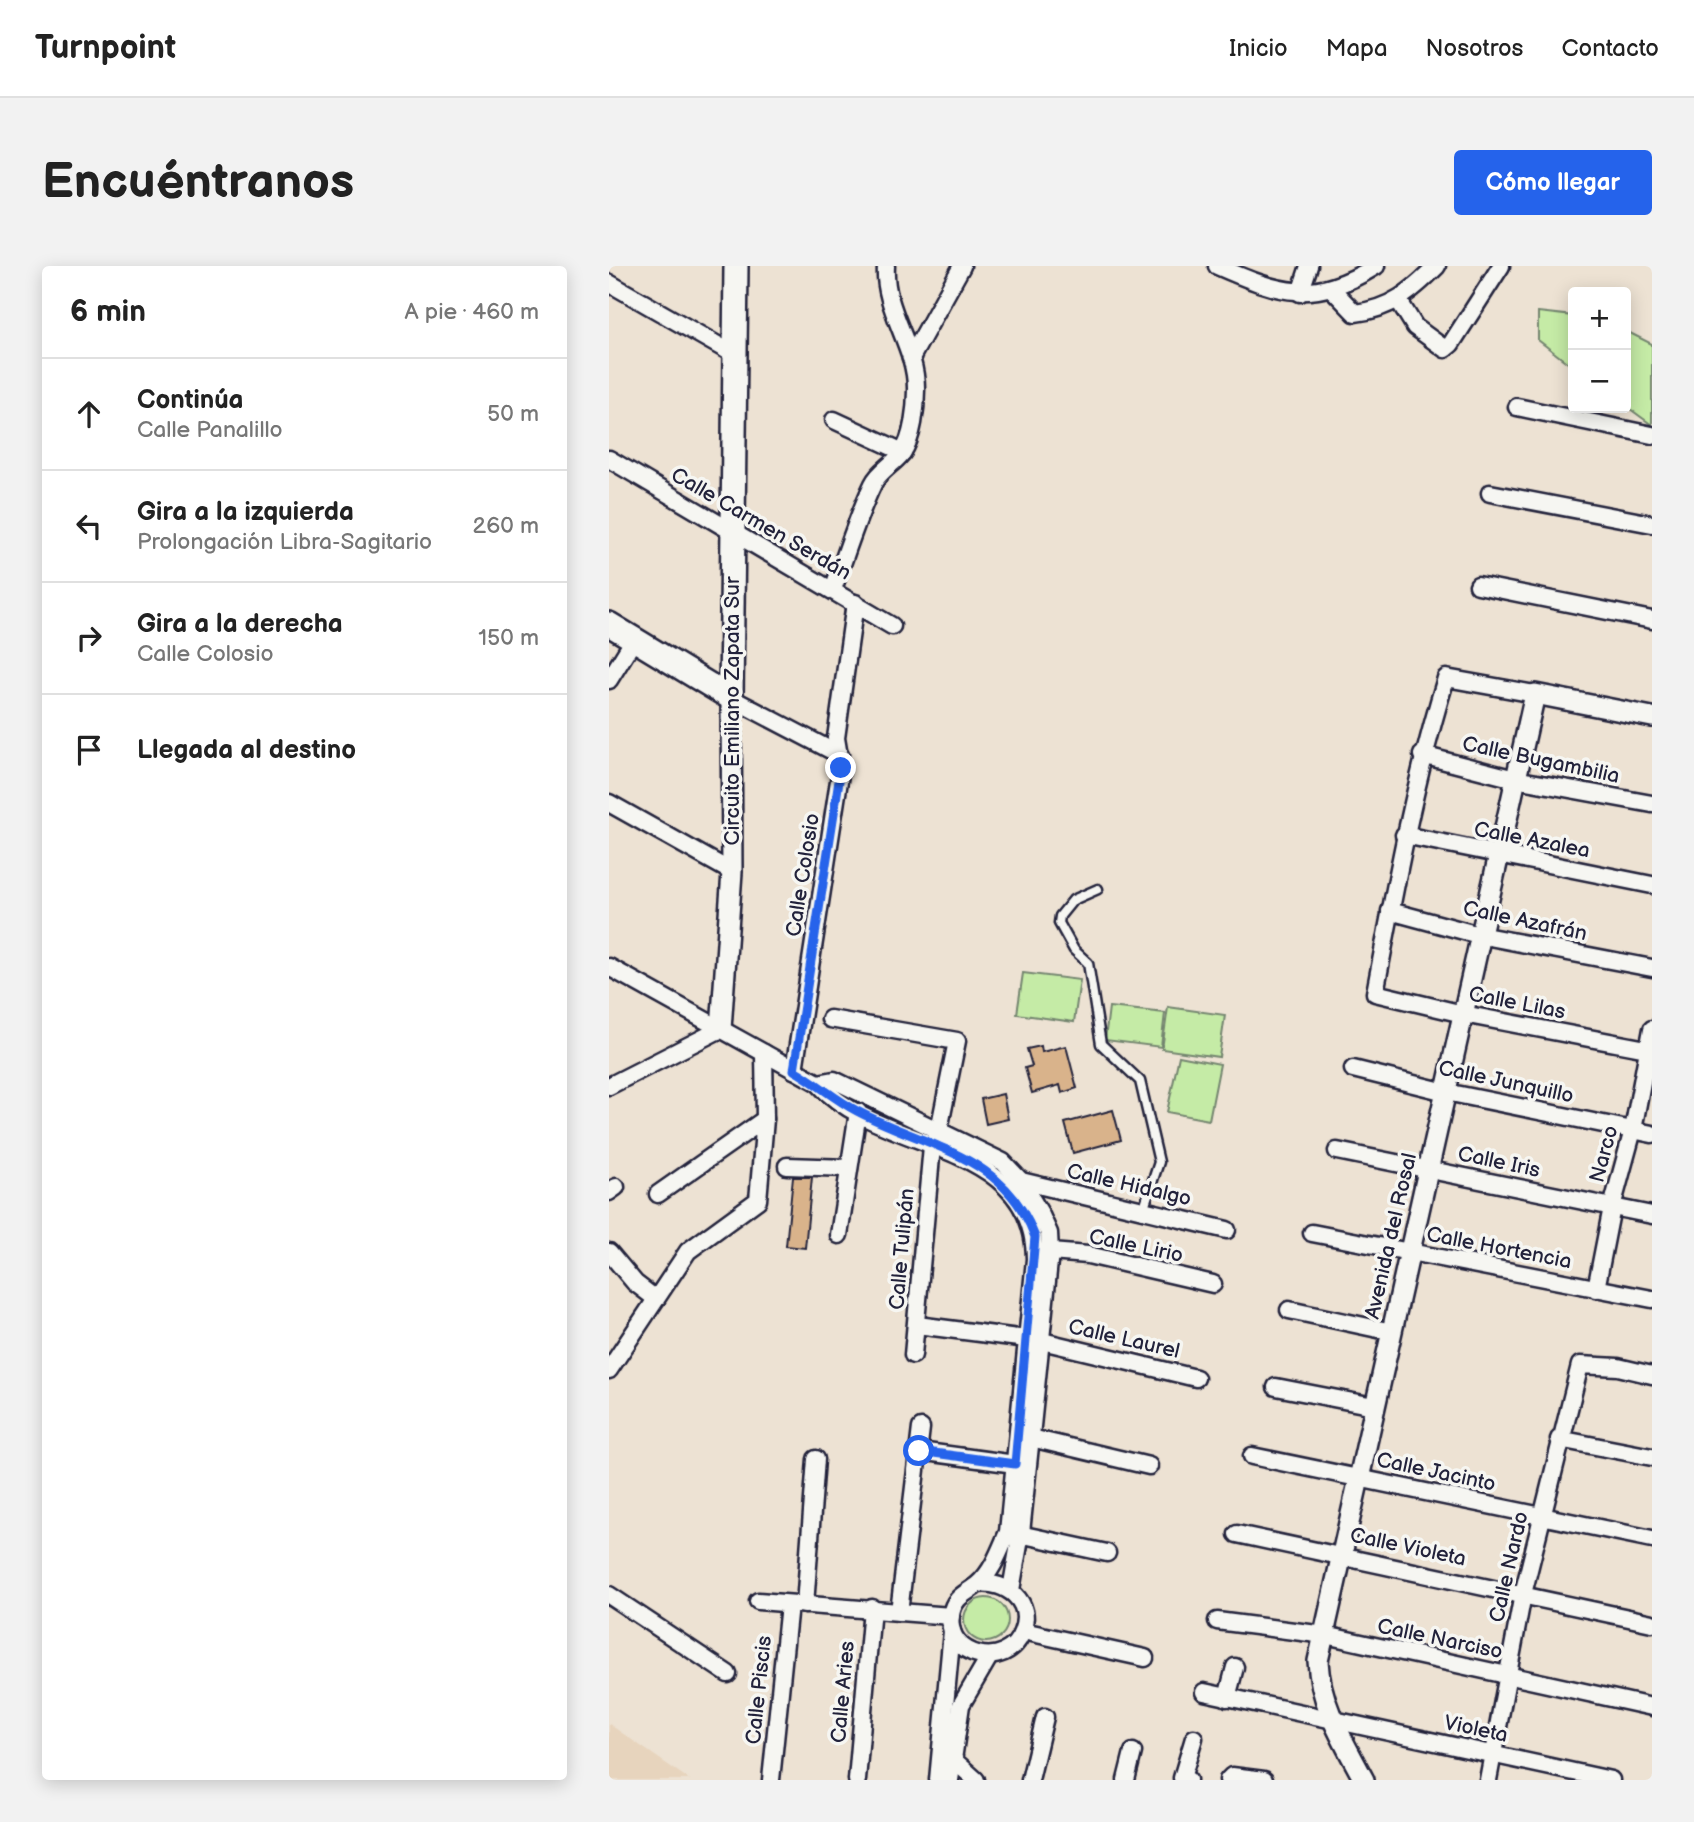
<!DOCTYPE html>
<html lang="es">
<meta charset="utf-8">
<style>
body{margin:0;font-family:"Balsamiq Sans",sans-serif;background:#f2f2f2;color:#222}
.controls{position:absolute;right:21px;top:21px;display:grid;overflow:hidden;border-radius:7px;box-shadow:0 4px 18px #0003}
.controls button{width:63px;height:63px;display:grid;place-items:center;padding:0;border:0;border-bottom:2px solid #e0e0e0;background:#fff;color:#222;font:35px sans-serif}
.stop{position:absolute;width:21px;height:21px;margin:-16px;border:5px solid #2563eb;border-radius:50%;background:#fff}
.stop.end{background:#2563eb;border-color:#fff;box-shadow:0 2px 7px #0008}
.list{margin:0;padding:0;list-style:none}
h2{display:flex;justify-content:space-between;align-items:center;height:91px;margin:0;padding:0 28px;font-size:30px}
h2 small{font-size:23px;font-weight:400;color:#767676}
.list li{display:grid;grid-template-columns:46px 1fr auto;gap:21px;align-items:center;box-sizing:border-box;height:112px;padding:0 28px;border-top:2px solid #e0e0e0}
.list b{display:block;font-size:26px;white-space:nowrap}
.list p{margin:0;font-size:23px;white-space:nowrap;color:#767676}
.list em{font-size:23px;font-style:normal;color:#767676}
.icon{flex:none;width:38px;height:38px;fill:none;stroke:currentColor;stroke-width:2;stroke-linecap:round;stroke-linejoin:round}
.map{position:relative;flex:none;width:1043px;height:1514px;overflow:hidden;border-radius:7px}
header{display:flex;align-items:center;gap:42px;box-sizing:border-box;height:98px;padding:0 35px;background:#fff;border-bottom:2px solid #e0e0e0}
header strong{font-size:33px}
nav{display:flex;gap:38px;margin-inline-start:auto;font-size:24px}
.intro{display:flex;align-items:center;justify-content:space-between;box-sizing:border-box;height:168px;padding:0 42px}
h1{margin:0;font-size:49px}
.button{padding:18px 32px;border-radius:7px;background:#2563eb;color:#fff;font-size:24px;font-weight:700}
main{display:flex;gap:42px;padding:0 42px}
aside{flex:1;background:#fff;border-radius:7px;box-shadow:0 4px 18px #0003}
.map>svg:first-child{display:block}
</style>
<header>
<strong>Turnpoint</strong>
<nav><a>Inicio</a><a>Mapa</a><a>Nosotros</a><a>Contacto</a></nav>
</header>
<div class="intro"><h1>Encuéntranos</h1><a class="button">Cómo llegar</a></div>
<main>
<aside>
<h2>6 min<small>A pie · 460 m</small></h2>
<ul class="list">
<li><svg class="icon" aria-label="ahead" viewBox="0 0 24 24"><path d="M12 20V5M6 11l6-6 6 6"/></svg><div><b>Continúa</b><p>Calle Panalillo</p></div><em>50 m</em></li>
<li><svg class="icon" aria-label="left" viewBox="0 0 24 24"><path d="M17 20v-9H6M10 6l-5 5 5 5"/></svg><div><b>Gira a la izquierda</b><p>Prolongación Libra-Sagitario</p></div><em>260 m</em></li>
<li><svg class="icon" aria-label="right" viewBox="0 0 24 24"><path d="M7 20v-9h11M14 6l5 5-5 5"/></svg><div><b>Gira a la derecha</b><p>Calle Colosio</p></div><em>150 m</em></li>
<li><svg class="icon" aria-label="arrive" viewBox="0 0 24 24"><path d="M6 21V4h12l-3 4 3 4H6"/></svg><div><b>Llegada al destino</b></div></li>
</ul>
</aside>
<div class="map">
<svg width="1043" height="1514" viewBox="0 0 1043 1514">
<rect width="100%" height="100%" fill="#ede2d3"/>
<filter id="ink" filterUnits="userSpaceOnUse"><feTurbulence type="fractalNoise" baseFrequency=".0143" numOctaves="2"/><feDisplacementMap in="SourceGraphic" scale="14" xChannelSelector="R" yChannelSelector="G"/><feConvolveMatrix kernelMatrix="1 2 1 2 8 2 1 2 1" color-interpolation-filters="sRGB"/></filter>
<g filter="url(#ink)">
<!-- built -->
<path fill="#e7d4bd" d="M0,1458L81,1514H0Z"/>
<!-- green -->
<g fill="#c5eba6" stroke="#748670" stroke-width="2">
<path d="M929,46L964,50V101L929,74Z"/>
<path d="M1017,65L1043,78V159L1017,140Z"/>
<path d="M414,707L471,714L465,756L408,748Z"/>
<path d="M500,741L556,747L552,781L496,774Z"/>
<path d="M559,741L616,749L610,791L553,783Z"/>
<path d="M570,790L611,798L600,854L558,846Z"/>
<circle cx="377" cy="1354" r="22"/>
</g>
<!-- building -->
<g fill="#d9b38b" stroke="#22223b" stroke-width="2">
<path d="M432,780L433,786L457,780L468,822L453,827L451,819L423,827L416,802L423,800L418,783Z"/>
<path d="M394,828L399,853L377,858L372,833Z"/>
<path d="M504,844L512,874L464,887L456,857Z"/>
<path d="M184,911H203L196,982L177,980Z"/>
</g>
<g fill="none" stroke-linecap="round" stroke-linejoin="round">
<!-- service casing -->
<g stroke="#22223b" stroke-width="13">
<path id="service" d="M489,623L464,634L451,650L450,657L465,684L479,697L492,778L531,815L550,896L534,944"/>
</g>
<!-- minor casing -->
<g stroke="#22223b" stroke-width="21">
<g id="minor">
<path d="M608,0C672,28 703,39 767,0"/>
<path d="M0,17L126,89"/>
<path d="M722,22L746,47C782,43 803,25 828,0"/>
<path d="M691,27L700,0"/>
<path d="M790,35L806,61L836,83L842,78L892,0"/>
<path d="M302,92L353,0"/>
<path d="M908,141L1043,169"/>
<path d="M225,154L294,186"/>
<path d="M0,193L283,360"/>
<path d="M881,227L1043,258"/>
<path d="M869,319L1043,354"/>
<path d="M224,323C237,289 248,251 264,218C270,205 285,198 293,187C304,172 307,142 307,124C308,81 274,44 277,0"/>
<path d="M0,414L26,372"/>
<path d="M926,428L837,412C805,516 786,621 766,727L854,748L1043,784"/>
<path d="M122,432L231,489"/>
<path d="M813,489L906,513L1043,538"/>
<path d="M0,537L123,606"/>
<path d="M795,569L1043,619"/>
<path d="M781,645L870,669L1043,702"/>
<path d="M0,701L209,817C271,888 425,871 426,993L399,1266C391,1284 384,1305 369,1318C357,1328 345,1330 342,1349C335,1391 399,1406 413,1366C425,1336 397,1314 369,1318"/>
<path d="M221,753L348,775L330,864L323,880L304,1089"/>
<path d="M744,803L837,826L1043,868"/>
<path d="M185,804L232,502L227,472L246,337"/>
<path d="M209,817L225,814L394,896L412,915L431,947L440,967L441,986L412,1267L402,1324"/>
<path d="M0,820L112,763"/>
<path d="M728,885L1043,949"/>
<path d="M178,900L240,902"/>
<path d="M412,915L618,964"/>
<path d="M0,926L7,921"/>
<path d="M49,928L156,853"/>
<path d="M703,967L1043,1033"/>
<path d="M230,969L249,846"/>
<path d="M0,986L26,1017L47,1033"/>
<path d="M441,986L479,989L604,1018"/>
<path d="M987,1023L1003,941L1024,864L1043,763"/>
<path d="M680,1044L783,1066"/>
<path d="M308,1059L433,1075L587,1112"/>
<path d="M0,1104L79,985L149,934L156,853L155,787"/>
<path d="M667,1121L765,1140"/>
<path d="M422,1172L540,1200"/>
<path d="M950,1173L1043,1191"/>
<path d="M310,1185L406,1198"/>
<path d="M643,1190L1043,1273"/>
<path d="M401,1266L498,1287"/>
<path d="M628,1268L1043,1357"/>
<path d="M0,1329L119,1408"/>
<path d="M149,1335L342,1350"/>
<path d="M196,1339L207,1193"/>
<path d="M290,1346L312,1162"/>
<path d="M608,1355L716,1369L1043,1441"/>
<path d="M414,1365L536,1392"/>
<path d="M595,1426L1002,1514"/>
<path d="M618,1432L626,1401"/>
<path d="M338,1488L367,1514"/>
<path d="M162,1514L180,1338"/>
<path d="M248,1514L263,1342"/>
<path d="M329,1514L343,1365"/>
<path d="M341,1514L352,1439L380,1391"/>
<path d="M421,1514L436,1451"/>
<path d="M517,1514L524,1486"/>
<path d="M579,1514L573,1512L585,1472"/>
<path d="M619,1514L623,1510L655,1514"/>
<path d="M879,1514L914,1328L971,1099L1009,1101L1043,1109"/>
</g>
</g>
<!-- tertiary casing -->
<g stroke="#22223b" stroke-width="24">
<g id="tertiary">
<path d="M112,763L123,606L122,432"/>
<path d="M755,1514C735,1476 711,1439 709,1395L926,428L1043,451"/>
</g>
</g>
<!-- secondary casing -->
<g stroke="#22223b" stroke-width="28">
<g id="secondary">
<path d="M0,358L122,432"/>
<path d="M122,432L127,0"/>
</g>
</g>
<!-- service -->
<use href="#service" stroke="#f6f6f2" stroke-width="8"/>
<!-- minor -->
<use href="#minor" stroke="#f6f6f2" stroke-width="16"/>
<!-- tertiary -->
<use href="#tertiary" stroke="#f6f6f2" stroke-width="19"/>
<!-- secondary -->
<use href="#secondary" stroke="#f6f6f2" stroke-width="23"/>
</g>
</g>
<g fill="none" stroke-linecap="round" stroke-linejoin="round" filter="url(#ink)">
<!-- route -->
<path stroke="#2563eb" stroke-width="9" d="M232,502L185,804C208,817 225,833 248,845C318,882 396,888 426,971L406,1198L310,1185"/>
</g>
<g text-anchor="middle" dominant-baseline="central" stroke-width="7" stroke-linejoin="round" paint-order="stroke">
<!-- street labels -->
<g font-size="21" fill="#22223b" stroke="#f6f6f2">
<text transform="translate(152 258) rotate(30)">Calle Carmen Serdán</text>
<text transform="translate(123 445) rotate(-90)">Circuito Emiliano Zapata Sur</text>
<text transform="translate(932 494) rotate(12)">Calle Bugambilia</text>
<text transform="translate(923 574) rotate(11)">Calle Azalea</text>
<text transform="translate(194 609) rotate(-81)">Calle Colosio</text>
<text transform="translate(916 655) rotate(12)">Calle Azafrán</text>
<text transform="translate(908 737) rotate(11)">Calle Lilas</text>
<text transform="translate(897 816) rotate(12)">Calle Junquillo</text>
<text transform="translate(995 888) rotate(-75)">Narco</text>
<text transform="translate(890 896) rotate(12)">Calle Iris</text>
<text transform="translate(520 919) rotate(13)">Calle Hidalgo</text>
<text transform="translate(782 970) rotate(-77)">Avenida del Rosal</text>
<text transform="translate(527 980) rotate(12)">Calle Lirio</text>
<text transform="translate(890 982) rotate(11)">Calle Hortencia</text>
<text transform="translate(293 983) rotate(-85)">Calle Tulipán</text>
<text transform="translate(515 1073) rotate(13)">Calle Laurel</text>
<text transform="translate(827 1206) rotate(12)">Calle Jacinto</text>
<text transform="translate(799 1281) rotate(12)">Calle Violeta</text>
<text transform="translate(900 1301) rotate(-77)">Calle Nardo</text>
<text transform="translate(831 1373) rotate(12)">Calle Narciso</text>
<text transform="translate(150 1424) rotate(-84)">Calle Piscis</text>
<text transform="translate(234 1426) rotate(-85)">Calle Aries</text>
<text transform="translate(867 1463) rotate(12)">Violeta</text>
</g>
</g>
</svg>
<div class="controls">
<button>+</button>
<button>−</button>
</div>
<div class="stop" style="left:310px;top:1185px"></div>
<div class="stop end" style="left:232px;top:502px"></div>
</div>
</main>
